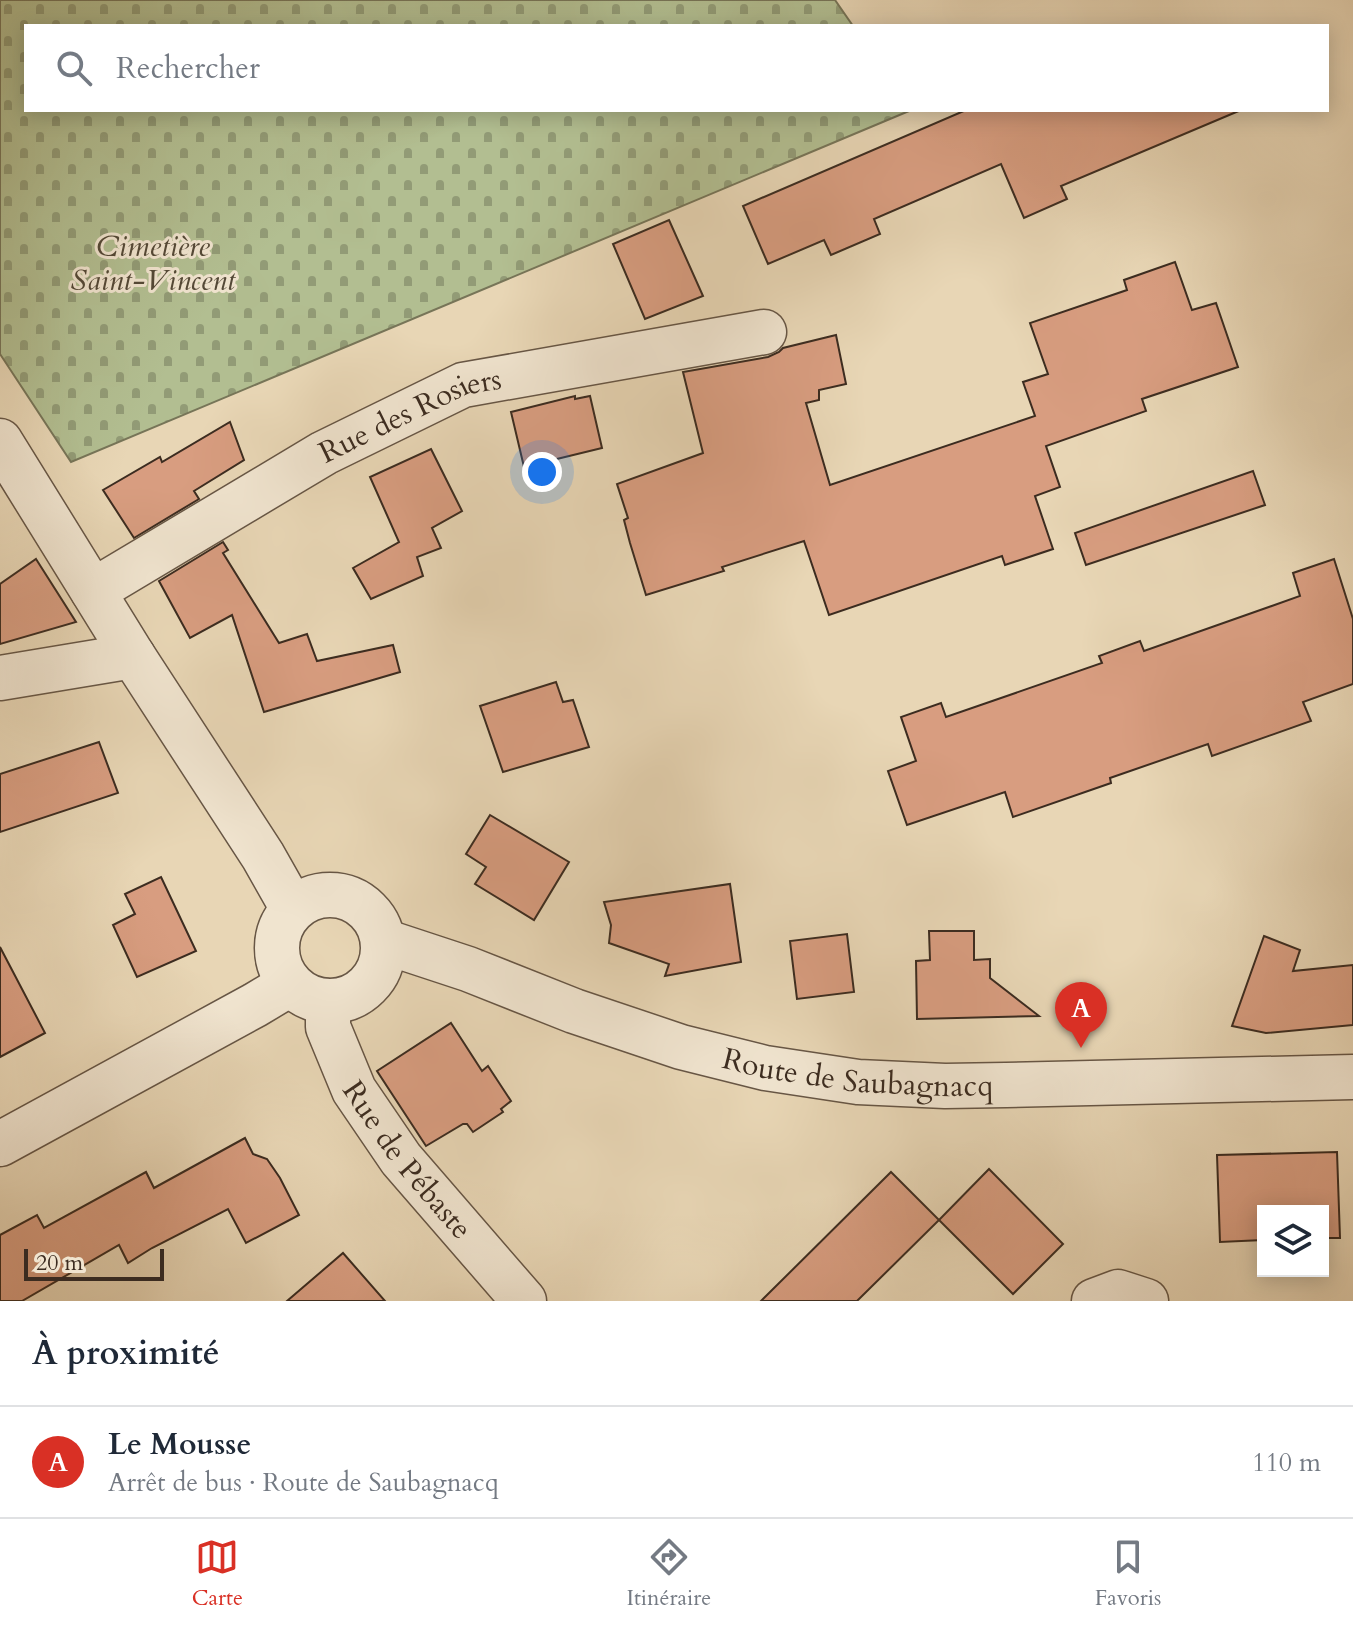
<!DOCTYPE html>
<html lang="fr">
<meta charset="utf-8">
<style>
body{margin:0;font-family:Cardo,serif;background:#f2f2f3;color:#1f2937}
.controls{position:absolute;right:24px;bottom:24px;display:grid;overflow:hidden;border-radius:0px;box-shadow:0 4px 20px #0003}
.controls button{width:72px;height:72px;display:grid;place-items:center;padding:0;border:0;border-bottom:2px solid #e0e1e3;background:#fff;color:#1f2937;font:40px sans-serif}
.scale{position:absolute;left:24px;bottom:20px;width:140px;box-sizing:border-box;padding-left:8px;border:4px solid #3c2c20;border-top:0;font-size:22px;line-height:28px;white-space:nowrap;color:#3c2c20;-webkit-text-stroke:6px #f0e4cf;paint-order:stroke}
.you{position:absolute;left:542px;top:472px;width:28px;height:28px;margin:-20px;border:6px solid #fff;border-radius:50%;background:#1a73e8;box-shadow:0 0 0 12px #1a73e833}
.badge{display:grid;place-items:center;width:52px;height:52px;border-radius:50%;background:#d93025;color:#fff;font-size:26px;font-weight:700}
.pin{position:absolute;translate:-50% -66px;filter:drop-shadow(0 2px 4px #0008)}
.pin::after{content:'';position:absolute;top:42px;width:28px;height:24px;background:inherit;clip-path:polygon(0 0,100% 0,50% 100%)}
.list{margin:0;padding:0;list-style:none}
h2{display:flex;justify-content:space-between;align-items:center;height:104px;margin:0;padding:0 32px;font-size:34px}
h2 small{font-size:26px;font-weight:400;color:#747a83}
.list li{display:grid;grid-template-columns:52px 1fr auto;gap:24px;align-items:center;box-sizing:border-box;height:112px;padding:0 32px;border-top:2px solid #e0e1e3}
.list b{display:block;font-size:30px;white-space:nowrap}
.list p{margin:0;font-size:26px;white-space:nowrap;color:#747a83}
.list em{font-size:26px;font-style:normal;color:#747a83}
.icon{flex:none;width:44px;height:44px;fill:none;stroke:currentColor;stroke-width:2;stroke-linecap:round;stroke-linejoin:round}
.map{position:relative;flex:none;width:1353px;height:1301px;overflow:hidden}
.search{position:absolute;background:#fff;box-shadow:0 4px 20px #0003;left:24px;right:24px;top:24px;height:88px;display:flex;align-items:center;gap:20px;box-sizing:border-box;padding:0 28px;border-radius:0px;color:#747a83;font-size:30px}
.sheet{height:216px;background:#fff}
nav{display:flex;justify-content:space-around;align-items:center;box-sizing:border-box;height:112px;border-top:2px solid #e0e1e3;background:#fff;font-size:22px;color:#747a83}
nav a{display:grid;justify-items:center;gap:4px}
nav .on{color:#d93025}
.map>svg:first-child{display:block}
</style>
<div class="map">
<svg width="1353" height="1301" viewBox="0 0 1353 1301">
<defs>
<pattern id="cemetery-stones" width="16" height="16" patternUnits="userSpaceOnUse" patternTransform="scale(2)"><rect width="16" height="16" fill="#b2be91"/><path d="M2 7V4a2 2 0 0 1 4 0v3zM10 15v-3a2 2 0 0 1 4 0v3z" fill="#929b76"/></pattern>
</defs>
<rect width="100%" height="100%" fill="#e8d6b5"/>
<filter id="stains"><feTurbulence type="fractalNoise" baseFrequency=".0025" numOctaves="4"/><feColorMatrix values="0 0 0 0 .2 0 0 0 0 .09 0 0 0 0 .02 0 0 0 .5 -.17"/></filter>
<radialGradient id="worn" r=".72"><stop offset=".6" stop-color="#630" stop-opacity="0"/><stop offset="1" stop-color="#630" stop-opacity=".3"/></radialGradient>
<!-- cemetery -->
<path fill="url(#cemetery-stones)" stroke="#777558" stroke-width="2" d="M0,0H835L853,26H26V110L909,111L71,462L0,354Z"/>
<!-- building -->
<g fill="#d89d80" stroke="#3c2c20" stroke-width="2">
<path d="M966,110H1241L1061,186L1067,199L1024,218L1001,164L874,219L880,234L831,255L824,240L768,264L743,206Z"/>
<path d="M669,220L703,296L645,319L613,244Z"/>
<path d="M1175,262L1192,310L1216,303L1238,367L1142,399L1146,411L1046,446L1060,487L1035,496L1053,549L1005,565L1002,556L829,615L804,541L722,567L724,571L646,595L630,543L624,520L628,518L617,484L703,453L683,372L768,357L779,352L783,348L836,335L846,384L819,390V400L806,403L830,485L1035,416L1023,382L1048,374L1030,323L1127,290L1124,280Z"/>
<path d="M575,396V399L590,396L602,448L524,467L511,412Z"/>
<path d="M230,422L244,460L194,491L199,499L134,538L103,490L160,457L162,462Z"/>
<path d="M431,449L462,511L432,528L441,548L417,557L423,576L371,599L353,568L399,542L370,477Z"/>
<path d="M1253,471L1265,505L1086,565L1075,533Z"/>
<path d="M223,542L228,550L223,553L279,643L307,634L317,661L393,645L400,672L264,712L232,615L190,638L159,581Z"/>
<path d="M36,559L76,622L0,644V584Z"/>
<path d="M1334,559L1353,619V684L1303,702L1311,721L1212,756L1208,744L1110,778L1111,783L1013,817L1005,792L907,825L888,771L916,761L901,717L941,703L946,717L1102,663L1099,656L1140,641L1144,651L1300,596L1293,573Z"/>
<path d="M556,682L563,702L573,700L589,747L503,772L480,706Z"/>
<path d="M99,742L118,793L0,832V774Z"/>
<path d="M490,815L569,862L534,920L475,884L486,867L466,854Z"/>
<path d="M161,877L196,951L137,977L113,925L135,914L125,894Z"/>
<path d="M730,884L741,962L665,976L669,964L609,943L611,925L604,902Z"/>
<path d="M929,931H974V960L990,959V978L1039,1016L917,1019L916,961L930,960Z"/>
<path d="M847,934L854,992L797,999L790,941Z"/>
<path d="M1264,936L1300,950L1293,971L1353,965V1025L1266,1033L1232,1026Z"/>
<path d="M0,947L45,1033L0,1057Z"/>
<path d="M451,1023L482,1071L488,1066L511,1101L501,1109L503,1112L473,1132L467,1124H463L426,1146L377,1071Z"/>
<path d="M245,1138L253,1154L267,1159L280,1178L299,1215L246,1243L228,1209L152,1248L128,1263L119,1245L22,1301H0V1235L37,1215L44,1228L146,1172L154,1188Z"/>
<path d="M1337,1152L1340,1238H1323V1211H1263V1240L1220,1242L1217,1155Z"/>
<path d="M989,1169L1063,1244L1013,1294L939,1220Z"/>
<path d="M891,1172L939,1220L857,1301H761Z"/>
<path d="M343,1253L385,1301H287Z"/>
</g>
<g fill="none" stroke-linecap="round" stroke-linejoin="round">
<!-- minor casing -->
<g stroke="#675645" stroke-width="47">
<g id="minor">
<path d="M0,441L133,656L263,856L293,909"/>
<path id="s1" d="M93,591L324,453L463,385L764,332"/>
<path d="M0,678L133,656"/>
<circle cx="330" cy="948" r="53"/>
<path id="s2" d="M383,941L468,969L574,1011L681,1047L765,1068L858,1082L945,1086L1006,1085L1353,1077"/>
<path id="s3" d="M328,1001V1027L354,1090L401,1159L524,1301"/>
<path d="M0,1144L255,1005L290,984"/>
<path d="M1094,1301L1118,1292L1146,1301"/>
</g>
</g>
<!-- minor -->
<use href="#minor" stroke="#f0e4cf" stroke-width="44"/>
</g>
<g text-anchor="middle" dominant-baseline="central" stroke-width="6" stroke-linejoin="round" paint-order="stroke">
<!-- park labels -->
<g font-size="30" font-style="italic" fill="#544937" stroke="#f0e4cf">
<text x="153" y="246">Cimetière<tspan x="153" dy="34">Saint-Vincent</tspan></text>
</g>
<!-- street labels -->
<g font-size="30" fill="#3c2c20" stroke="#f0e4cf">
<text stroke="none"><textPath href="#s1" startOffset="364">Rue des Rosiers</textPath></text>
<text stroke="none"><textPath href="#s2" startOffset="496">Route de Saubagnacq</textPath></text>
<text stroke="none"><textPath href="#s3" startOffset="182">Rue de Pébaste</textPath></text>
</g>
</g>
<rect width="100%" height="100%" filter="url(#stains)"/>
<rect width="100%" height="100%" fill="url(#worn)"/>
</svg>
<div class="controls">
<button><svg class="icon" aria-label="layers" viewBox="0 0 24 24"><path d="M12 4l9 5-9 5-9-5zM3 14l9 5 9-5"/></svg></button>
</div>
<div class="scale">20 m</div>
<div class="you"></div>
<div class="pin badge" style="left:1081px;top:1048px">A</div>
<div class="search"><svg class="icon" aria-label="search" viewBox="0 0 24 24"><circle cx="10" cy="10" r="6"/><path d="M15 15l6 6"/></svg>Rechercher</div>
</div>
<section class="sheet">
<h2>À proximité<small></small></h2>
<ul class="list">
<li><span class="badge">A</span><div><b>Le Mousse</b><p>Arrêt de bus · Route de Saubagnacq</p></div><em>110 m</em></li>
</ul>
</section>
<nav>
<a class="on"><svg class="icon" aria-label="map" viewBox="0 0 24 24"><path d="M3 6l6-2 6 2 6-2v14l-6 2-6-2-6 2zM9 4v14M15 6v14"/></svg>Carte</a>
<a><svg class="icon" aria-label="directions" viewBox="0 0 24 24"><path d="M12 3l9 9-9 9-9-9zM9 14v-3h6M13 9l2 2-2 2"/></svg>Itinéraire</a>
<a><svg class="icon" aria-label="saved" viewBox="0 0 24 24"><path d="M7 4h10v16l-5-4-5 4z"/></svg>Favoris</a>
</nav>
